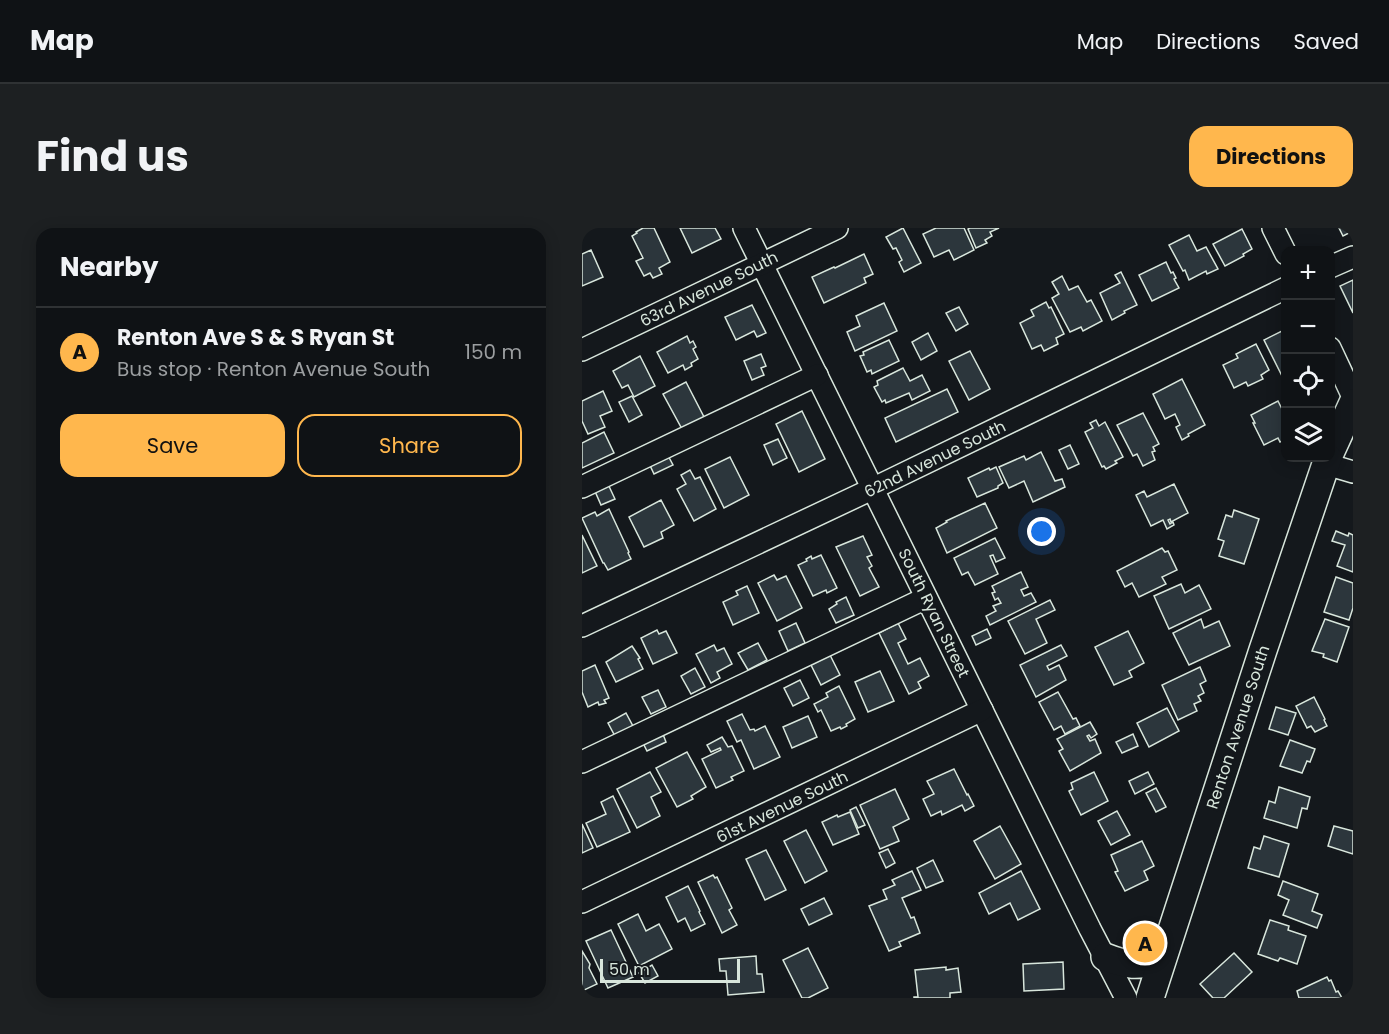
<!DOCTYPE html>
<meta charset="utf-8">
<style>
body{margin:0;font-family:Poppins,sans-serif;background:#1d2022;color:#f1f3f6}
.controls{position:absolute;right:18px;top:18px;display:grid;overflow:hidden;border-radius:12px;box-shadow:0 3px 15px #0003}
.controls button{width:54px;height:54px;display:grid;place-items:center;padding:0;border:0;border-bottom:2px solid #2f3234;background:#0f1215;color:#f1f3f6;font:30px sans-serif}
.scale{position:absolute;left:18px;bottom:15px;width:140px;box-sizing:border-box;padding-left:6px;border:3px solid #d8e6dc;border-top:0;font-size:16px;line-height:21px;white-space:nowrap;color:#d8e6dc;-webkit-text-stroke:4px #14181c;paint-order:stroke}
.you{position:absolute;left:460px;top:304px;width:21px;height:21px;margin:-15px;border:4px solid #fff;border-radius:50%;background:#1a73e8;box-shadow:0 0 0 9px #1a73e833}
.badge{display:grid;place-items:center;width:39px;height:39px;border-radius:50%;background:#ffb74d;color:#111;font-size:20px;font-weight:700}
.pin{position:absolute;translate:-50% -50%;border:3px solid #fff;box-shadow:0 2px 6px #0006}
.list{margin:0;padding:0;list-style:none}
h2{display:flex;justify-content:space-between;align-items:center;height:78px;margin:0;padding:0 24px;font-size:26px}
h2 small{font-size:20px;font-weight:400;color:#9b9ea0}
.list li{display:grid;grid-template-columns:39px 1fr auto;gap:18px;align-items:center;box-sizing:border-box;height:90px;padding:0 24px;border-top:2px solid #2f3234}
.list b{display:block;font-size:22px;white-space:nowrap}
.list p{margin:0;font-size:20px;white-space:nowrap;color:#9b9ea0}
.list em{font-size:20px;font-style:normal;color:#9b9ea0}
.actions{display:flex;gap:12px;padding:18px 24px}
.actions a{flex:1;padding:14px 0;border:2px solid #ffb74d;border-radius:18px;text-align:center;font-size:21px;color:#ffb74d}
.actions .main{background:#ffb74d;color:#111}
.icon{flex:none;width:33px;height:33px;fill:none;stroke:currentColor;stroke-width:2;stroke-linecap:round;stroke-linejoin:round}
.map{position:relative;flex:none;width:771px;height:770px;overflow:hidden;border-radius:18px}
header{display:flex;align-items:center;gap:36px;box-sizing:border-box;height:84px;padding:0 30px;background:#0f1215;border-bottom:2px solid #2f3234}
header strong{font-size:28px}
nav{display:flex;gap:33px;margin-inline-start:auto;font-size:21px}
.intro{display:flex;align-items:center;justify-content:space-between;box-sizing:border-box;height:144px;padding:0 36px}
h1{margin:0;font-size:42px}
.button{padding:15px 27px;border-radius:18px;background:#ffb74d;color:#111;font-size:21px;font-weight:700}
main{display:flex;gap:36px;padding:0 36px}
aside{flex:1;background:#0f1215;border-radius:18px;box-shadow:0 3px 15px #0003}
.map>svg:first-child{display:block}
</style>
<header>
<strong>Map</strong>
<nav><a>Map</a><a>Directions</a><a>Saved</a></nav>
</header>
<div class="intro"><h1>Find us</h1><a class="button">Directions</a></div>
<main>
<aside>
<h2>Nearby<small></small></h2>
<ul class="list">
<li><span class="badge">A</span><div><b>Renton Ave S &amp; S Ryan St</b><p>Bus stop · Renton Avenue South</p></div><em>150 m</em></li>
</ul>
<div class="actions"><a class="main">Save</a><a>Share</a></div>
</aside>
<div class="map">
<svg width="771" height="770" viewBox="0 0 771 770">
<rect width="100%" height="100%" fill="#14181c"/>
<!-- building -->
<g fill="#2c363c" stroke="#d8e6dc" stroke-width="1.5">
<path d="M61,0H72L88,34L77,40L80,46L71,50L68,45L62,48L54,33L61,30L50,8L55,5L54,4Z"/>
<path d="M98,0H133L139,11L110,25Z"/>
<path d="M321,0L339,35L322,44L317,34L320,32L314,20L311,21L304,9Z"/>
<path d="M354,0H382L392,22L372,32L367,22L352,29L341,6Z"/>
<path d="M388,0H417L408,4L410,8L403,12L405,15L394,20L386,1Z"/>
<path d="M757,0H771V3L761,8Z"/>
<path d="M660,1L670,21L661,26L662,28L643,38L631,16Z"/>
<path d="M607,7L615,23L624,19L636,41L625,46L624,43L607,52L603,42L601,43L587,17Z"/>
<path d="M9,22L21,49L0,58V26Z"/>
<path d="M282,26L291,46L282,50L284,55L242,75L230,49L252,39L253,40Z"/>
<path d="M584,34L589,45L591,44L594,50L592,51L597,60L570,73L557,47Z"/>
<path d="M539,44L555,77L542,83L543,85L530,92L518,65L538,55L533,47Z"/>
<path d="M480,48L487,62L496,58L505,74L509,72L520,93L501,103L499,99L488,104L470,70L477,66L470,54Z"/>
<path d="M771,52V85L758,58Z"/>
<path d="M464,74L467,80L469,79L482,106L474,110L476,116L462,123L459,117L450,121L438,95L452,88L449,82Z"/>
<path d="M302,75L315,103L273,123L265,104L278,98L274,88Z"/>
<path d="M170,77L184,105L175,109L172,103L154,112L143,89Z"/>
<path d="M377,79L386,96L374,103L364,85Z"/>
<path d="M704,101V156L682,112Z"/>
<path d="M346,105L355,123L339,132L330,114Z"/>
<path d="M105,108L108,115L111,113L114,119L111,121L116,131L109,135L110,138L103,142L101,137L86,145L75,124Z"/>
<path d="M307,112L317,133L290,146L289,142L285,144L278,128L282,127L281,124Z"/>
<path d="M674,116L687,142L679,147L681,151L666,158L664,154L652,160L641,137L656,130L654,126Z"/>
<path d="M388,123L408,161L387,172L367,133Z"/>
<path d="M179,126L184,138L179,140L182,147L170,152L162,133Z"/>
<path d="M58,128L73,158L52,169L46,157L40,160L31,143Z"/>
<path d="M321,140L328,153L340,147L348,163L330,172L327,165L304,175L303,172L300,174L292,159L296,157L295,153Z"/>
<path d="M600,151L623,197L606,206L607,208L600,212L594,199L598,197L593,186L583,191L571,166Z"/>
<path d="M104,154L122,189L100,201L81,166Z"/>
<path d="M365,161L376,184L314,214L303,190Z"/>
<path d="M21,163L30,183L18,188L23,199L6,206L0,193V173Z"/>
<path d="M50,168L60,187L47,194L37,174Z"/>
<path d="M696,173L700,181L702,180L704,182V206L702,207L704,211L698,214L696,210L682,217L671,195H673L669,187Z"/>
<path d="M220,183L243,231L217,244L194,196Z"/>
<path d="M561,185L577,216L571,219L573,223L570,224L573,232L561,238L555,226L551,228L535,197Z"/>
<path d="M514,192L517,198L523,194L541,229L533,233L535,235L524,241L522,238L520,239L503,204L511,200L508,195Z"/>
<path d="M22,204L32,225L0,240V215Z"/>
<path d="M196,211L205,230L191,237L182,217Z"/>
<path d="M488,217L497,236L486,241L477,222Z"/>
<path d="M83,222L91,237L72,246L65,231Z"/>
<path d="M459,224L473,253L480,251L483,259L451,274L442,253L427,260L417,239L442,228L444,232Z"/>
<path d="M148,229L167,267L142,280L123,241Z"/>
<path d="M414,239L421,255L416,258V260L395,269L386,250L407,240L408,242Z"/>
<path d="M108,242L113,251L118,249L134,281L112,293L95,261L104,256L99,247Z"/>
<path d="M25,254L33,271L19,277L12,261Z"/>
<path d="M592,256L606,285L589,294L588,291L586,292L588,296L591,294L592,297L585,301L581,292L569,298L554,267L562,263L565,269Z"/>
<path d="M79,272L92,297L79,304L81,310L62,319L47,289Z"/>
<path d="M403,275L415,300L365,325L354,300L365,294L364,293Z"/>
<path d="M27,281L47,324L46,325L49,331L26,342L22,335H21L0,290L13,284L15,288Z"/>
<path d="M652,282L677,291L662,336L637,328L642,313L636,311L644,287L650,289Z"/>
<path d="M754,303L766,308L767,305L771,307V344L755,338L763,317L750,313Z"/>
<path d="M0,307L15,338L0,345Z"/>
<path d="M281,308L290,327L285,329L290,338L287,340L297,359L278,368L254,319Z"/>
<path d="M413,310L423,330L414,334L411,327L408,328L416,346L393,357L386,344L380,347L372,330Z"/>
<path d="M580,320L583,324L586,323L595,342L580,349L584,356L557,369L550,355L543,359L535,343Z"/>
<path d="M239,327L255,360L245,365L244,362L231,368L216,337L225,333L224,331L229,328L230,331Z"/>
<path d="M439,344L446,359L439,362L442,368L449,365L454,374L408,397L404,388L414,383L411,378L419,375L416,370L413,372L410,365L413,364L410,358Z"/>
<path d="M192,347L195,352L204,348L220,380L195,393L176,355Z"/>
<path d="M754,349L771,355V380L767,392L742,384Z"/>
<path d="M599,356L603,365L617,357L629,381L587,401L572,368Z"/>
<path d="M165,358L177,385L151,397L141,374L156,367L154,363Z"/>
<path d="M264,369L272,387L254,395L247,381L255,376L254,374Z"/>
<path d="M468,372L473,382L454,391L465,415L443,426L426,393Z"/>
<path d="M619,391L622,400L637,393L648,418L607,437L591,405Z"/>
<path d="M743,391L767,399L755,434L741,429L742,426L730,423Z"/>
<path d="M214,395L223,415L206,423L197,403Z"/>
<path d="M316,395L324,411L316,415L326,436L338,430L347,448L336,454L339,460L327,466L297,405Z"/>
<path d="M405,401L409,410L394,417L390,408Z"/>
<path d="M75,402L77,406L84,403L95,425L71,436L59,410Z"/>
<path d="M546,403L562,435L547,443L550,449L532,457L513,419Z"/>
<path d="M176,415L185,432L166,442L156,425Z"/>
<path d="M132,417L135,423L142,420L150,436L135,444L138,450L129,455L114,426Z"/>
<path d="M479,417L485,428L465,438L467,442L477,437L484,452L454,469L438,437Z"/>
<path d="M50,418L58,430L56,431L61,441L34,454L24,434Z"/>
<path d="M248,427L258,447L239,457L229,437Z"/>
<path d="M13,437L27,470L22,472L24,475L17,477L16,474L6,479L0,464V443Z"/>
<path d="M618,439L624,453L618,456L622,465L616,468L619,473L612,476L615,483L596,492L580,457Z"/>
<path d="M113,440L123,459L109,466L99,448Z"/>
<path d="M298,443L312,473L286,484L273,454Z"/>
<path d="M218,452L227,470L211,478L202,460Z"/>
<path d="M257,458L273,491L264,496L265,498L259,501L258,499L249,503L239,482L236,484L232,476L246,469L244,465Z"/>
<path d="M76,462L84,479L69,486L60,469Z"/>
<path d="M476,464L491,491L494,490L498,498L483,506L479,498L472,502L457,474Z"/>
<path d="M732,469L743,491L742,492L745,498L733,504L729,498L725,500L714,478Z"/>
<path d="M694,479L714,485L706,507L687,501Z"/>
<path d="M585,480L597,503L567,519L555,495Z"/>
<path d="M44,485L52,500L34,510L26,495Z"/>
<path d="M160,486L168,502L172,501L173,503L183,498L198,529L172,541L159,512L155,514L145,493Z"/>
<path d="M226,488L235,509L210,520L201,499Z"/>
<path d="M508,494L515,506L509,510L507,507L505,508L508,513L513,511L519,525L488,543L477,523L481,521L475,511Z"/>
<path d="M79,501L84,514L65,523L59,511Z"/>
<path d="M551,506L556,518L540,525L534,514Z"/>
<path d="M140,509L146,519L150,518L162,543L149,549L151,552L134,560L120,531L139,522L138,520L129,524L125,517Z"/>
<path d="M708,512L733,521L728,534L725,533L720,545L698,538Z"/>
<path d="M105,524L124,559L109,568L111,571L95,579L74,540Z"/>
<path d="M372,541L385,567L386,566L392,578L383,583L380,577L360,587L359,583L349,588L341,571L352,566L345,553Z"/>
<path d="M68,544L79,564L69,569L78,588L55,600L35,561Z"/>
<path d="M512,544L526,573L499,587L487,563L491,561L489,555Z"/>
<path d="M566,544L572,556L553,566L547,553Z"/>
<path d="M697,559L728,569L725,581L720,580L715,600L682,590L687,573L693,575Z"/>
<path d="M574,560L584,579L574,584L564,565Z"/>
<path d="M313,561L327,591L311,599L317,613L298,621L278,577Z"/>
<path d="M31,568L48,604L15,619L4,595L24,586L19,574Z"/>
<path d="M274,579L283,597L276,600L268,582Z"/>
<path d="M535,583L548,607L529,617L516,593Z"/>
<path d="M268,584L277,606L251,617L240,594L255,587L256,589Z"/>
<path d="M0,596L11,620L0,625Z"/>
<path d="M418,598L439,636L413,651L392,613Z"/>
<path d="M752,598L771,603V626L746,618Z"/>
<path d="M224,602L245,643L223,655L202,613Z"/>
<path d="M682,608L707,616L697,649L666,640L672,619L678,621Z"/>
<path d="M560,613L572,638L562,643L566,652L543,663L533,644L536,643L529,627Z"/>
<path d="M306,621L313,635L304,640L297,625Z"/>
<path d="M184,622L204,662L183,672L164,631Z"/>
<path d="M351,632L361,653L344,660L335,640Z"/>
<path d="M330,643L339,662L320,670L329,690L332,689L338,705L317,714L319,718L307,723L287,678L305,671L301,662L313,657L310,652Z"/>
<path d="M439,643L458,681L436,692L428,675L407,686L397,665Z"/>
<path d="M131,647L133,650L135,649L150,680L147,682L155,697L140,705L116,654Z"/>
<path d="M701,653L736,666L730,683L740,687L735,700L701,687L707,672L696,667Z"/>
<path d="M106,658L118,683L117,684L123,696L109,703L103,690L96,694L84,669Z"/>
<path d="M242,670L250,686L227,697L219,681Z"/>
<path d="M56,686L64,703L77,696L90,721L57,738L36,696Z"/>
<path d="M688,692L707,698L706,702L724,708L715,736L698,730L696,733L676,726Z"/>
<path d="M29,702L51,749L26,760L4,713Z"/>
<path d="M226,720L246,760L226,770H220L201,732Z"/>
<path d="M0,723L8,736L7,740L15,756L0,763Z"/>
<path d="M652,725L670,744L642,770H631L618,756Z"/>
<path d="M174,728L175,746H180L182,764L146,767L144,743H138L137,731Z"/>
<path d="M481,734L482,761L442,763L441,736Z"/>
<path d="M70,737L76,748L63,755L57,745Z"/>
<path d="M364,739V742L376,740L379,764L368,765V770H332V769H336L333,742Z"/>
<path d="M745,749L747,753L749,752L754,764L756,763L760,770H717L715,763Z"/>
</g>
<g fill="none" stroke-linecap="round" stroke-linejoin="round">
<!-- minor casing -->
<g stroke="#d8e6dc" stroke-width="24">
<g id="minor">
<path d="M162,0L508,701L544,770"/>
<path d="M691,0L704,26"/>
<path d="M748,39L771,29"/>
<path d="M748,120L771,169"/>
<path d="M0,122L255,0"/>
<path d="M744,236L771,244"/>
<path d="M0,259L235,147"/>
<path d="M0,398L290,261L704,60"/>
<path d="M0,534L344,370"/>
<path d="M0,674L400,482"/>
</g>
</g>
<!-- major casing -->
<g stroke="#d8e6dc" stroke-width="30">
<g id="major">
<path d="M748,225L771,175"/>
<path d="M523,729C546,738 554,738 579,733"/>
<path d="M568,770L681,422L746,230"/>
</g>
</g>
<!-- minor -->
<use href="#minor" stroke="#14181c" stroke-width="21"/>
<!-- major -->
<use href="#major" stroke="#14181c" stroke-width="27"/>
</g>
<g text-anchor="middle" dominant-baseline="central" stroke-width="4.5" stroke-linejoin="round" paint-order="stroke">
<!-- street labels -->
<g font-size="16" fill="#d8e6dc" stroke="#14181c">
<text transform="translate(127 61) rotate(-26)">63rd Avenue South</text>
<text transform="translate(353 231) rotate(-26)">62nd Avenue South</text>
<text transform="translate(352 385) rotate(64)">South Ryan Street</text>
<text transform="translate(656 499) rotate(-72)">Renton Avenue South</text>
<text transform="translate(200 579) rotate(-26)">61st Avenue South</text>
</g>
</g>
</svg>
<div class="controls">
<button>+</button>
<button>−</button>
<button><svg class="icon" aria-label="locate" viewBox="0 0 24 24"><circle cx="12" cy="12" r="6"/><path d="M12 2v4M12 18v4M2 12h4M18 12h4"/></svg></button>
<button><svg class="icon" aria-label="layers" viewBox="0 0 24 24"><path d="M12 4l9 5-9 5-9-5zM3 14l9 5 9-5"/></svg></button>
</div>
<div class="scale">50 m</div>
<div class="you"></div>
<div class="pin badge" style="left:563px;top:715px">A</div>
</div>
</main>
